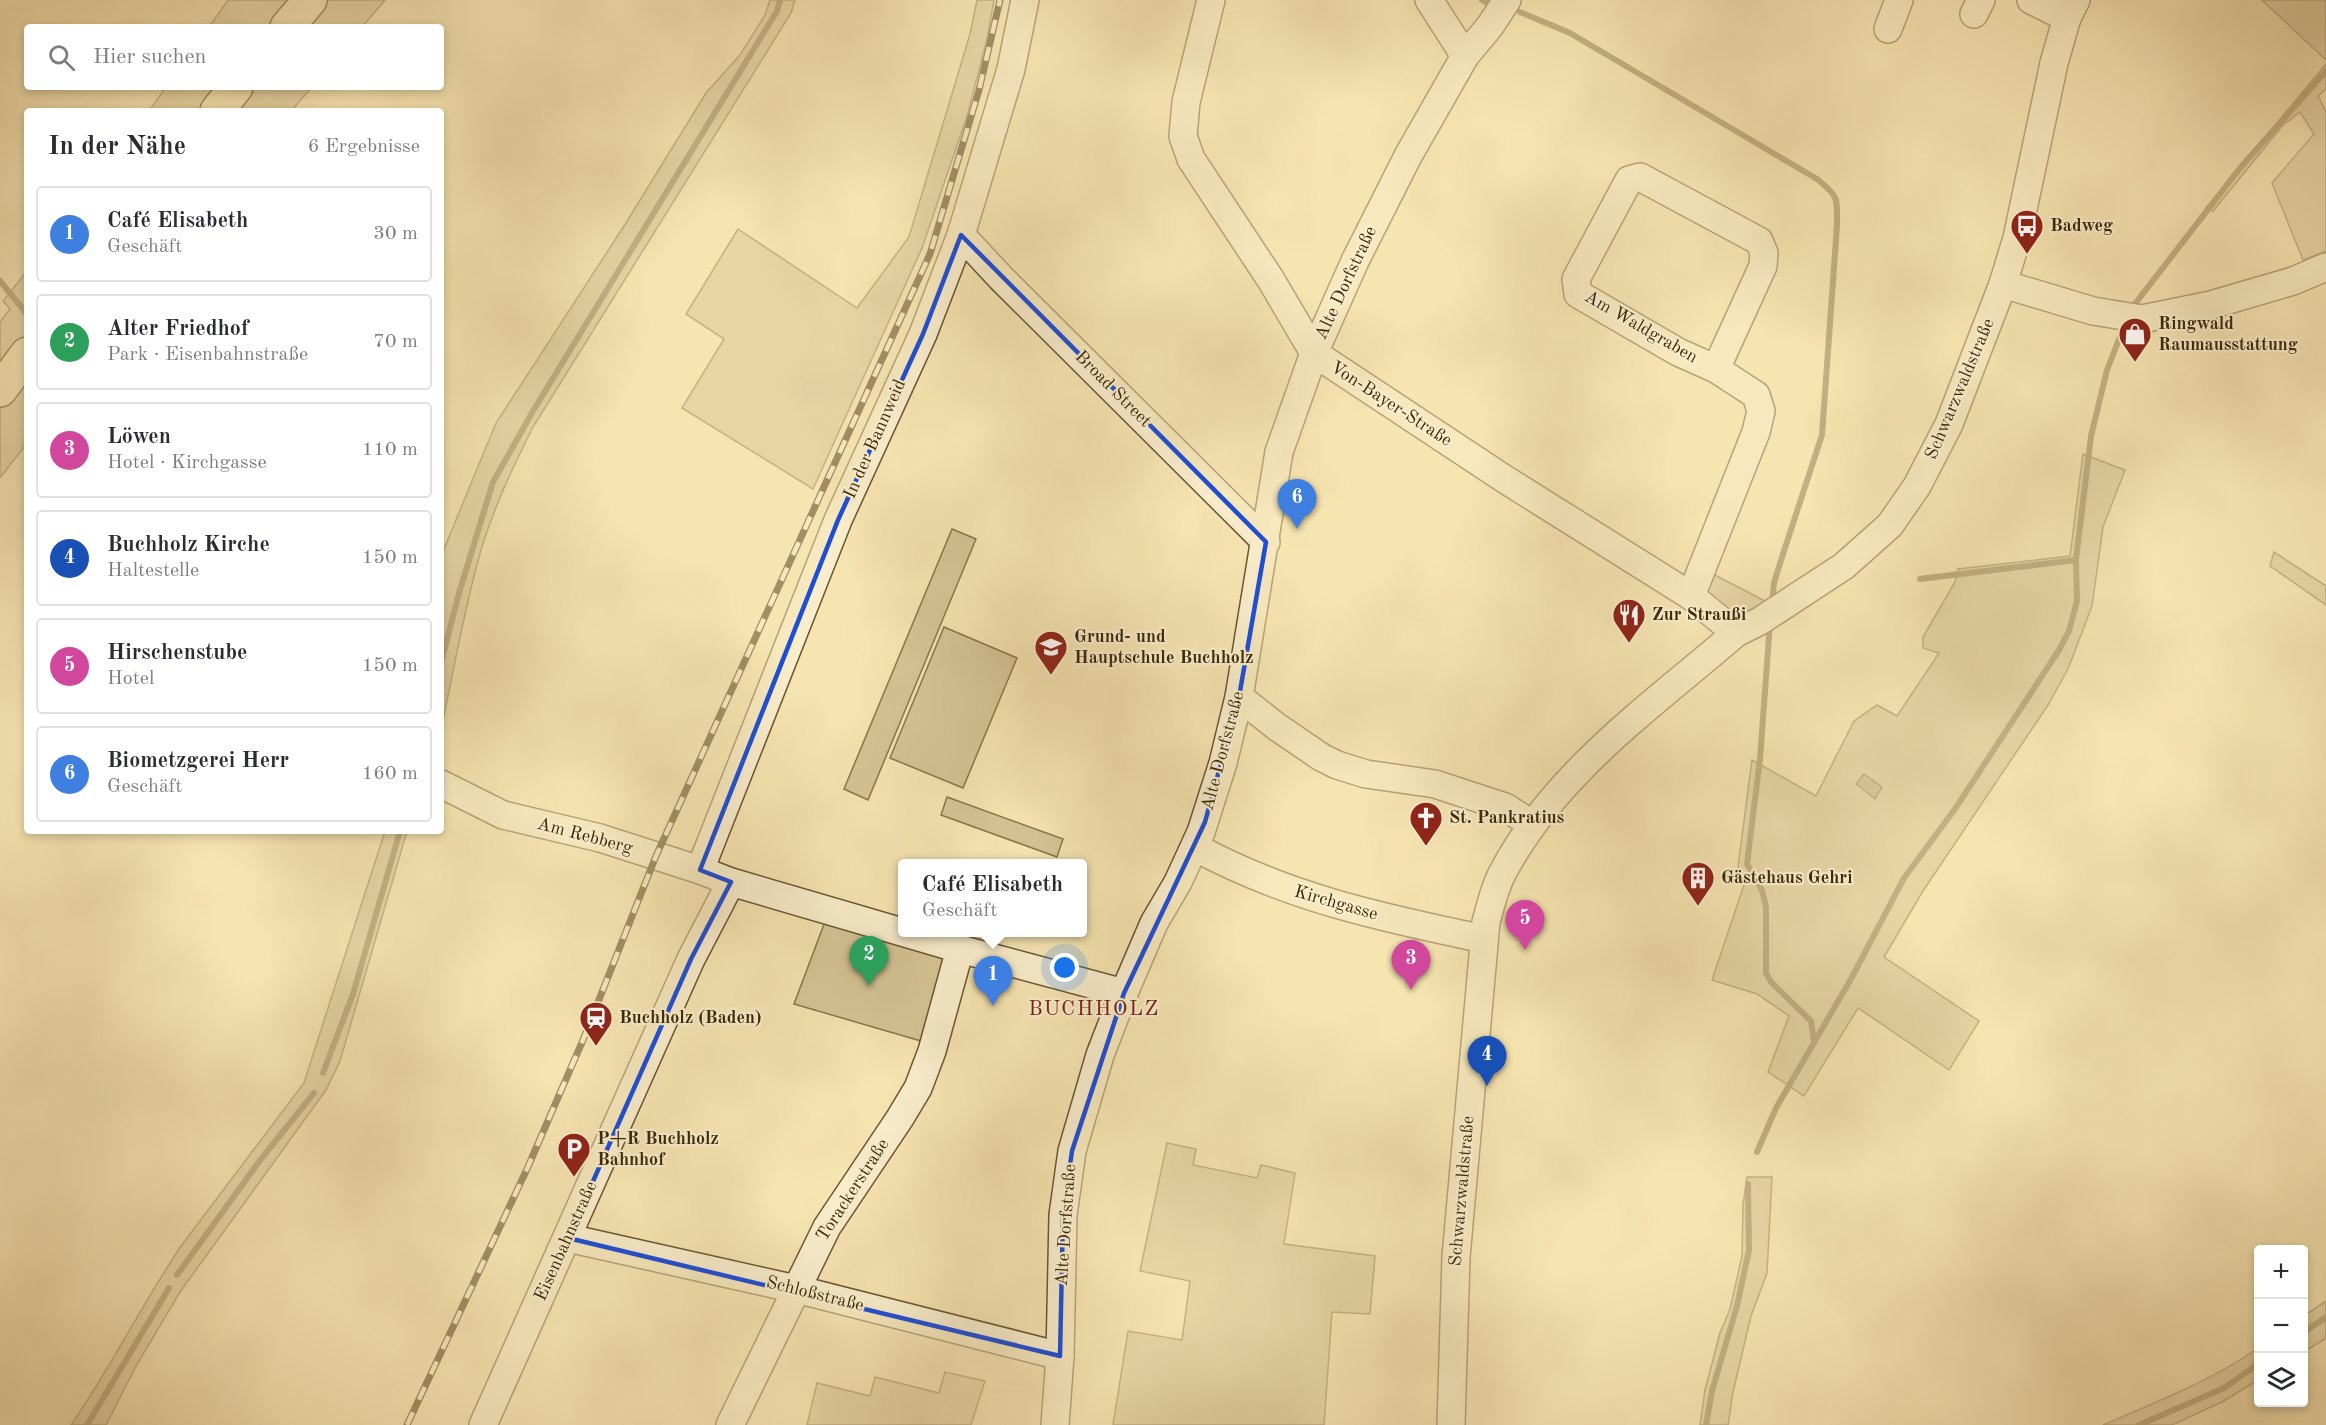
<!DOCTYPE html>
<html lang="de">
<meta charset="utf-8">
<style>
body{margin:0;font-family:"Old Standard TT",serif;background:#f7f7f7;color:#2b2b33}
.controls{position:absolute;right:18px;bottom:18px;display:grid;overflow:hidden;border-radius:6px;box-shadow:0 3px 9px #0003}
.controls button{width:54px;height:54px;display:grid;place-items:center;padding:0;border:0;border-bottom:2px solid #e1e1e2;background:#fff;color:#2b2b33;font:30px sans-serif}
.you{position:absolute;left:1065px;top:968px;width:21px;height:21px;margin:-15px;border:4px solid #fff;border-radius:50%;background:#1a73e8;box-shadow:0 0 0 9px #1a73e833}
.badge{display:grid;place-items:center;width:39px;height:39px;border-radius:50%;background:#d93025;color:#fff;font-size:20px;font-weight:700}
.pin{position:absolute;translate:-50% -50px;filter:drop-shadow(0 2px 3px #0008)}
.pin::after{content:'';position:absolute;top:32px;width:21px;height:18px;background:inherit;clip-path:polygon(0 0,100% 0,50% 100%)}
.popup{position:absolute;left:898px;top:859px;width:189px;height:78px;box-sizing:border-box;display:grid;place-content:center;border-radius:6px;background:#fff;filter:drop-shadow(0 2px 4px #0005);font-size:20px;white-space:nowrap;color:#7c7c81}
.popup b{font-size:22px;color:#2b2b33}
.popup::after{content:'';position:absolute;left:50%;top:100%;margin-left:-12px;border:12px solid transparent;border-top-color:#fff}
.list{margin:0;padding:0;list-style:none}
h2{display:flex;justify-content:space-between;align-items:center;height:78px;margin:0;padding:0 24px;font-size:26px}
h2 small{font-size:20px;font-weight:400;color:#7c7c81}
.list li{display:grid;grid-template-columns:39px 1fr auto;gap:18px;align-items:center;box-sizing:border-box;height:96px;margin:0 12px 12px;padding:0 12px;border:2px solid #e1e1e2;border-radius:6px}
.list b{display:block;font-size:22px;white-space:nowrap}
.list p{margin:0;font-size:20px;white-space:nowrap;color:#7c7c81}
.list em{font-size:20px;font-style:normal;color:#7c7c81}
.icon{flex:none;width:33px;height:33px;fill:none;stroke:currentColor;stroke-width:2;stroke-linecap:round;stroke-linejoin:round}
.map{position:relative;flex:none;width:2326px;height:1425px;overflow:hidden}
.search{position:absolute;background:#fff;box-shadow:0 3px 9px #0003;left:24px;top:24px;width:420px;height:66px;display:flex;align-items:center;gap:15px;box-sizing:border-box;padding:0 21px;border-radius:6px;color:#7c7c81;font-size:22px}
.panel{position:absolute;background:#fff;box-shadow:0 3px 9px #0003;left:24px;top:108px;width:420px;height:726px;border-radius:6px}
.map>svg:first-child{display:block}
</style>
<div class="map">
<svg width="2326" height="1425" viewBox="0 0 2326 1425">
<rect width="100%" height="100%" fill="#f6e4b1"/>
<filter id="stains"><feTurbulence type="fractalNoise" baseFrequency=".00333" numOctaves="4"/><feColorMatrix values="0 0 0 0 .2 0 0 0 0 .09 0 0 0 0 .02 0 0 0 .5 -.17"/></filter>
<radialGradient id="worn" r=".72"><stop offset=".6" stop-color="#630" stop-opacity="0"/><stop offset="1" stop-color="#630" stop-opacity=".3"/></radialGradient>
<!-- green -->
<g fill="#d6c494" stroke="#89764d" stroke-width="1.5">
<path d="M228,0H385L362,27H209Z"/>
<path d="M770,0H795L791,13L533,427C513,467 494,507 481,550C464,609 454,670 441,729V563L444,549L496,423L624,226L706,93L740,55L765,15Z"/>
<path d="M977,0H994L987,39L967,116L922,248L813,489L682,408L724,339L686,314L738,229L857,308L909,237L970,34Z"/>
<path d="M2262,0H2326V60Z"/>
<path d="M2326,64V89L2318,96L2326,112V251L2303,260L2272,183L2314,134L2300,112L2283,125L2213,211L2206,208Z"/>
<path d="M166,87H312L291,111H149Z"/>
<path d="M27,271V443L0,478V322L10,309L3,301Z"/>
<path d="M2083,454L2125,470L2103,527L2092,606L2068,669L2048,705L1923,891L1884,957L1979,1021L1949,1070L1858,1008L1804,1096L1768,1072L1789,1016L1757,994L1712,980L1746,879L1738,867L1752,760L1816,796L1854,721L1877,705L1897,716L1939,653L1923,648V637L1955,582L1958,569L2070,556Z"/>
<path d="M952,529L976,539L868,800L844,789Z"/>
<path d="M2274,552L2326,586V605L2270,566Z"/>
<path d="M1709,572L1765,601C1738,622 1729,612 1706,592Z"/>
<path d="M944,627L1017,658L963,788L890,758Z"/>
<path d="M947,797L1063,839L1057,857L941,815Z"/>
<path d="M385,831H407L340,1061L326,1090L180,1292L136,1366L106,1425H71C111,1367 142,1304 181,1246L304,1083Z"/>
<path d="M826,919L945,956L921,1041L794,1004Z"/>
<path d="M1167,1143L1196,1149L1193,1165L1257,1178L1261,1165L1295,1173L1284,1244L1375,1256L1370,1314L1332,1312L1324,1425H1113L1128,1331L1182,1340L1190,1281L1140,1271Z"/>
<path d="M1747,1177H1772L1767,1273L1751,1316L1733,1392L1728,1425H1700L1705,1390L1720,1333L1730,1309L1742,1256L1743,1205Z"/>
<path d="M2326,1301V1338L2304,1352V1316Z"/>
<path d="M2258,1348V1380L2222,1402L2172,1425H2103C2156,1402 2211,1381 2258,1348Z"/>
<path d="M945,1372L985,1381L971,1425H807L817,1383L870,1396L875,1377L939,1393Z"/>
</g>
<!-- water -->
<path fill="#b7a477" stroke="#86724a" stroke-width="1.5" d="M1864,774L1882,787L1875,799L1856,784Z"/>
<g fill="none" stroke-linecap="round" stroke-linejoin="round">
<!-- stream -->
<g stroke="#86724a" stroke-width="6">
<path d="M1482,0L1487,3"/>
<path d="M1520,12L1570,33L1817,179C1839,197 1837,197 1837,225L1822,435L1783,554L1774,583L1772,604"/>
<path d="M0,281L27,314"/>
<path d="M2131,309L2240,168L2326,71"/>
<path d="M1920,579L2076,560"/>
<path d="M1770,623L1760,759L1747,864L1762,890L1766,907V973L1771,982L1811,1021L1814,1041"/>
<path d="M441,663L459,593L493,482L533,411L777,11L780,0"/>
<path d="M323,1073L353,994L400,831"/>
<path d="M1757,1152L1776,1108L1851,979L1904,878L1955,809L2059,650L2069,631L2077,601L2076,560L2091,436L2107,370L2125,324"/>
<path d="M177,1275L261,1159L314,1093"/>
<path d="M2304,1332L2326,1317"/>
<path d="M87,1425L169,1288"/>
<path d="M1706,1425L1712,1391L1737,1306L1749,1250L1748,1184"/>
<path d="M2139,1425L2224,1388L2258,1364"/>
</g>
<!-- minor casing -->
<g stroke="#6a5631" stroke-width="30">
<g id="minor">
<path d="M1211,0L1186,102L1183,136L1191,159L1271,280L1314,353L1503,478L1691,596L1736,633"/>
<path d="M1429,0L1465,56"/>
<path d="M2031,0L2067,18"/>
<path d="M1974,14L1981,0"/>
<path d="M1888,29L1899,0"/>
<path d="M961,235L1001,278L1266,542"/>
<path d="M2003,284L2093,311L2142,319L2211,305L2293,281L2326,267"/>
<path d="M1691,596L1756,432L1761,411L1756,395L1716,369L1678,352L1578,294L1576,279L1629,180L1640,177L1759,241L1764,253L1763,266L1716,369"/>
<path d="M1239,697L1277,727L1321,757L1337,765L1366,774L1435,784L1505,807L1532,824"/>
<path d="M441,784L503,815L600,838L700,870L731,882L960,949L1124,993"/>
<path d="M1195,847C1286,897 1383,918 1484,939"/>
<path d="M700,870L838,520L923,334L961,235L1011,69L1025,0"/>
<path d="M568,1238L796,1289L1060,1356"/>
<path d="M483,1425L691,959L731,882"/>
<path d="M730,1425L827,1227L900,1118L918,1088L932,1051L960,949"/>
<path d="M1055,1425L1060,1356L1063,1215L1072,1151L1100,1055L1124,993L1154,923L1178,882L1201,832L1223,763L1239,697L1279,452L1314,353L1355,261L1408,156L1465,56L1490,26L1507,0"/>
<path d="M1451,1425L1456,1257L1486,922C1491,904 1495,886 1504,870C1557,771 1653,705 1736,633L1760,621L1844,566L1890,525L1917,486L1949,424L2003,284L2017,238L2054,63L2067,18L2076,0"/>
</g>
</g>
<!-- major casing -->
<g stroke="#3c2706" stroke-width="36">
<g id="major">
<path d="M287,27L310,0"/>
<path d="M217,111L236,87"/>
<path d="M0,390L27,354"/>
</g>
</g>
<!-- minor -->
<use href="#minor" stroke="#f9edcc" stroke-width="27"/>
<!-- major -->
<use href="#major" stroke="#f6e4b1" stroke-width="33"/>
<!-- rail casing -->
<g stroke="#3c2706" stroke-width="7">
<path id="rail" d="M407,1425L527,1169L583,1040L656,856L930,254L979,90L1000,0"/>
</g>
<!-- rail -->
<use href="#rail" stroke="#f9edcc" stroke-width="4.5" stroke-dasharray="14" stroke-linecap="butt"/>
</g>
<!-- marked area -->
<path d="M0 0H2326V1425H0ZM961,235L1266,542L1239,697L1205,822L1124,993L1072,1151L1063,1215L1060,1356L568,1238L691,959L731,882L700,870L838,520L923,334Z" fill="#f6e4b1" fill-opacity=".55" fill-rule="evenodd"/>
<path fill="none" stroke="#1d4ed8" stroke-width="4.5" stroke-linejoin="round" d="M961,235L1266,542L1239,697L1205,822L1124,993L1072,1151L1063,1215L1060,1356L568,1238L691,959L731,882L700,870L838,520L923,334Z"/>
<!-- icons -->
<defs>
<g id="bus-pin" transform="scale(1.725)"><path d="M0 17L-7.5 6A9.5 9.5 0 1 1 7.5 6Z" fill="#8f2418" stroke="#f9edcc"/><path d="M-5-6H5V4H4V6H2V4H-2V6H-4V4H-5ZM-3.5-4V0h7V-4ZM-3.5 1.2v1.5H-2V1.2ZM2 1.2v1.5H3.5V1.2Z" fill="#fff"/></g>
<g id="shop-pin" transform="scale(1.725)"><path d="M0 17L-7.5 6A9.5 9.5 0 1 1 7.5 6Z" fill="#8f2418" stroke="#f9edcc"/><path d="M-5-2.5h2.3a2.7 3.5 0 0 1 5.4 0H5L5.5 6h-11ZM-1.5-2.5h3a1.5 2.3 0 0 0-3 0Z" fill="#fff"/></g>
<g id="restaurant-pin" transform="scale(1.725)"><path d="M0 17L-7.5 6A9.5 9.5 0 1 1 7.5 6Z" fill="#8f2418" stroke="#f9edcc"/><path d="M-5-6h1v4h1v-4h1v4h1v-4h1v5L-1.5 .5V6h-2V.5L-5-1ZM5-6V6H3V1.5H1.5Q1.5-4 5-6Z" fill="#fff"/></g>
<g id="school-pin" transform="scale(1.725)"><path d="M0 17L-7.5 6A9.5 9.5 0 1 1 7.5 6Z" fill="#8f2418" stroke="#f9edcc"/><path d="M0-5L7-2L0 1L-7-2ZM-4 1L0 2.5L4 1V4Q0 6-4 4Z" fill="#fff"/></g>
<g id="church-pin" transform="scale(1.725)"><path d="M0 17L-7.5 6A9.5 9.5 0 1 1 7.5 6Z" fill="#8f2418" stroke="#f9edcc"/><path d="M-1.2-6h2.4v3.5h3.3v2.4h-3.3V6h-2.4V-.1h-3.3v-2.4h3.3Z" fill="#fff"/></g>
<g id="building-pin" transform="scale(1.725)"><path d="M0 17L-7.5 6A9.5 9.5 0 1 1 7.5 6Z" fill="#8f2418" stroke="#f9edcc"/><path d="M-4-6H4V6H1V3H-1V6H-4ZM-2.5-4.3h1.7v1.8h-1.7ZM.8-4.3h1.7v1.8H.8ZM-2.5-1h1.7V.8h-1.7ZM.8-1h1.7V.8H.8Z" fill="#fff"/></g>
<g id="station-pin" transform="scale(1.725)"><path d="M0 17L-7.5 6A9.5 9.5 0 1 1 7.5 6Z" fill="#8f2418" stroke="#f9edcc"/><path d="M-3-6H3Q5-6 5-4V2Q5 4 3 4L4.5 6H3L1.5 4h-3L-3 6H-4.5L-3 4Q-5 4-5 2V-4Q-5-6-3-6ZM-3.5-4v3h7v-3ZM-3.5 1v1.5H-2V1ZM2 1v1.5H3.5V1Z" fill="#fff"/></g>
<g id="parking-pin" transform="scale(1.725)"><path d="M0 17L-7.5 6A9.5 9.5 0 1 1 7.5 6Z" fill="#8f2418" stroke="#f9edcc"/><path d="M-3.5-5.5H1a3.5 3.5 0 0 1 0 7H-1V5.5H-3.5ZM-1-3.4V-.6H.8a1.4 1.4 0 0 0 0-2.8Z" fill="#fff"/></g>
</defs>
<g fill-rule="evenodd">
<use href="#bus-pin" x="2027" y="226"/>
<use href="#shop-pin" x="2135" y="334"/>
<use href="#restaurant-pin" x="1629" y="615"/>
<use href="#school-pin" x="1051" y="647"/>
<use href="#church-pin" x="1426" y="818"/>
<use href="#building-pin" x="1698" y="878"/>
<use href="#station-pin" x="596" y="1018"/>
<use href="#parking-pin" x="574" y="1149"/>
</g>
<g text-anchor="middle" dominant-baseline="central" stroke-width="4.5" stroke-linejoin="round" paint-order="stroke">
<!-- poi labels -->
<g font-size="18" font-weight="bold" fill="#3c2706" stroke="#f9edcc" text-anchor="start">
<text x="2050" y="226">Badweg</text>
<text x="2158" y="324">Ringwald<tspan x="2158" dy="21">Raumausstattung</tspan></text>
<text x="1652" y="615">Zur Straußi</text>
<text x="1074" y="637">Grund- und<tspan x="1074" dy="21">Hauptschule Buchholz</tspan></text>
<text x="1449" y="818">St. Pankratius</text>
<text x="1721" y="878">Gästehaus Gehri</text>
<text x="619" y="1018">Buchholz (Baden)</text>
<text x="597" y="1139">P+R Buchholz<tspan x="597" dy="21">Bahnhof</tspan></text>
</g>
<!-- street labels -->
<g font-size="18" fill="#3c2706" stroke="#f9edcc">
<text transform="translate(1346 283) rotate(-65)">Alte Dorfstraße</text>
<text transform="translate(1641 327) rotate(30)">Am Waldgraben</text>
<text transform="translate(1113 389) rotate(45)">Broad Street</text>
<text transform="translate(1960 389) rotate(-67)">Schwarzwaldstraße</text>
<text transform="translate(1391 404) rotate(33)">Von-Bayer-Straße</text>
<text transform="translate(875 439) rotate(-66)">In der Bannweid</text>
<text transform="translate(1223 751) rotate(-75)">Alte Dorfstraße</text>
<text transform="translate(585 836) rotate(15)">Am Rebberg</text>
<text transform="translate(1336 903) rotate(16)">Kirchgasse</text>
<text transform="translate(853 1190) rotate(-57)">Torackerstraße</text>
<text transform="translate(1462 1191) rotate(-85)">Schwarzwaldstraße</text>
<text transform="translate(1066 1225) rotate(-86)">Alte Dorfstraße</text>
<text transform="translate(566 1241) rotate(-66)">Eisenbahnstraße</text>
<text transform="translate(815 1294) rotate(14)">Schloßstraße</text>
</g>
<!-- quarter labels -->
<g font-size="21" letter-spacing="1.5" fill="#7a1f14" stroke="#f9edcc">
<text x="1094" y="1009">BUCHHOLZ</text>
</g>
</g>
<rect width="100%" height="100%" filter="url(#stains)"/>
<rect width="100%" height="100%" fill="url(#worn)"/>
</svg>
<div class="controls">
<button>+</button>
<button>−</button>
<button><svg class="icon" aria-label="layers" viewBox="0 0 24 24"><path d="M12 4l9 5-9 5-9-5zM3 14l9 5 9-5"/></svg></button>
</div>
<div class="you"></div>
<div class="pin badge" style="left:993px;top:1006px;background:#3f7fe0">1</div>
<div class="popup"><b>Café Elisabeth</b>Geschäft</div>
<div class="pin badge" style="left:869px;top:986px;background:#2e9e5b">2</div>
<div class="pin badge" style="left:1411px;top:990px;background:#d1479c">3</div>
<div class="pin badge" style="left:1487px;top:1086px;background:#1a4fb4">4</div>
<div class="pin badge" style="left:1525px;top:950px;background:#d1479c">5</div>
<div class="pin badge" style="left:1297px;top:529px;background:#3f7fe0">6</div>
<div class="search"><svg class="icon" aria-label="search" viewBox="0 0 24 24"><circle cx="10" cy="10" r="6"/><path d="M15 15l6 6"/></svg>Hier suchen</div>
<section class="panel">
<h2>In der Nähe<small>6 Ergebnisse</small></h2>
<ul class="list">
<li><span class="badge" style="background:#3f7fe0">1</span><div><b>Café Elisabeth</b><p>Geschäft</p></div><em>30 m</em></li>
<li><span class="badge" style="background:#2e9e5b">2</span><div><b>Alter Friedhof</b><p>Park · Eisenbahnstraße</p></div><em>70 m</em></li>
<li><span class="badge" style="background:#d1479c">3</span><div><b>Löwen</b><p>Hotel · Kirchgasse</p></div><em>110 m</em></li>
<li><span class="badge" style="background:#1a4fb4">4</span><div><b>Buchholz Kirche</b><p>Haltestelle</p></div><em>150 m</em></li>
<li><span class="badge" style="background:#d1479c">5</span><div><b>Hirschenstube</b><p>Hotel</p></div><em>150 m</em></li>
<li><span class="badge" style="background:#3f7fe0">6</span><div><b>Biometzgerei Herr</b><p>Geschäft</p></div><em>160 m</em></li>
</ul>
</section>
</div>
